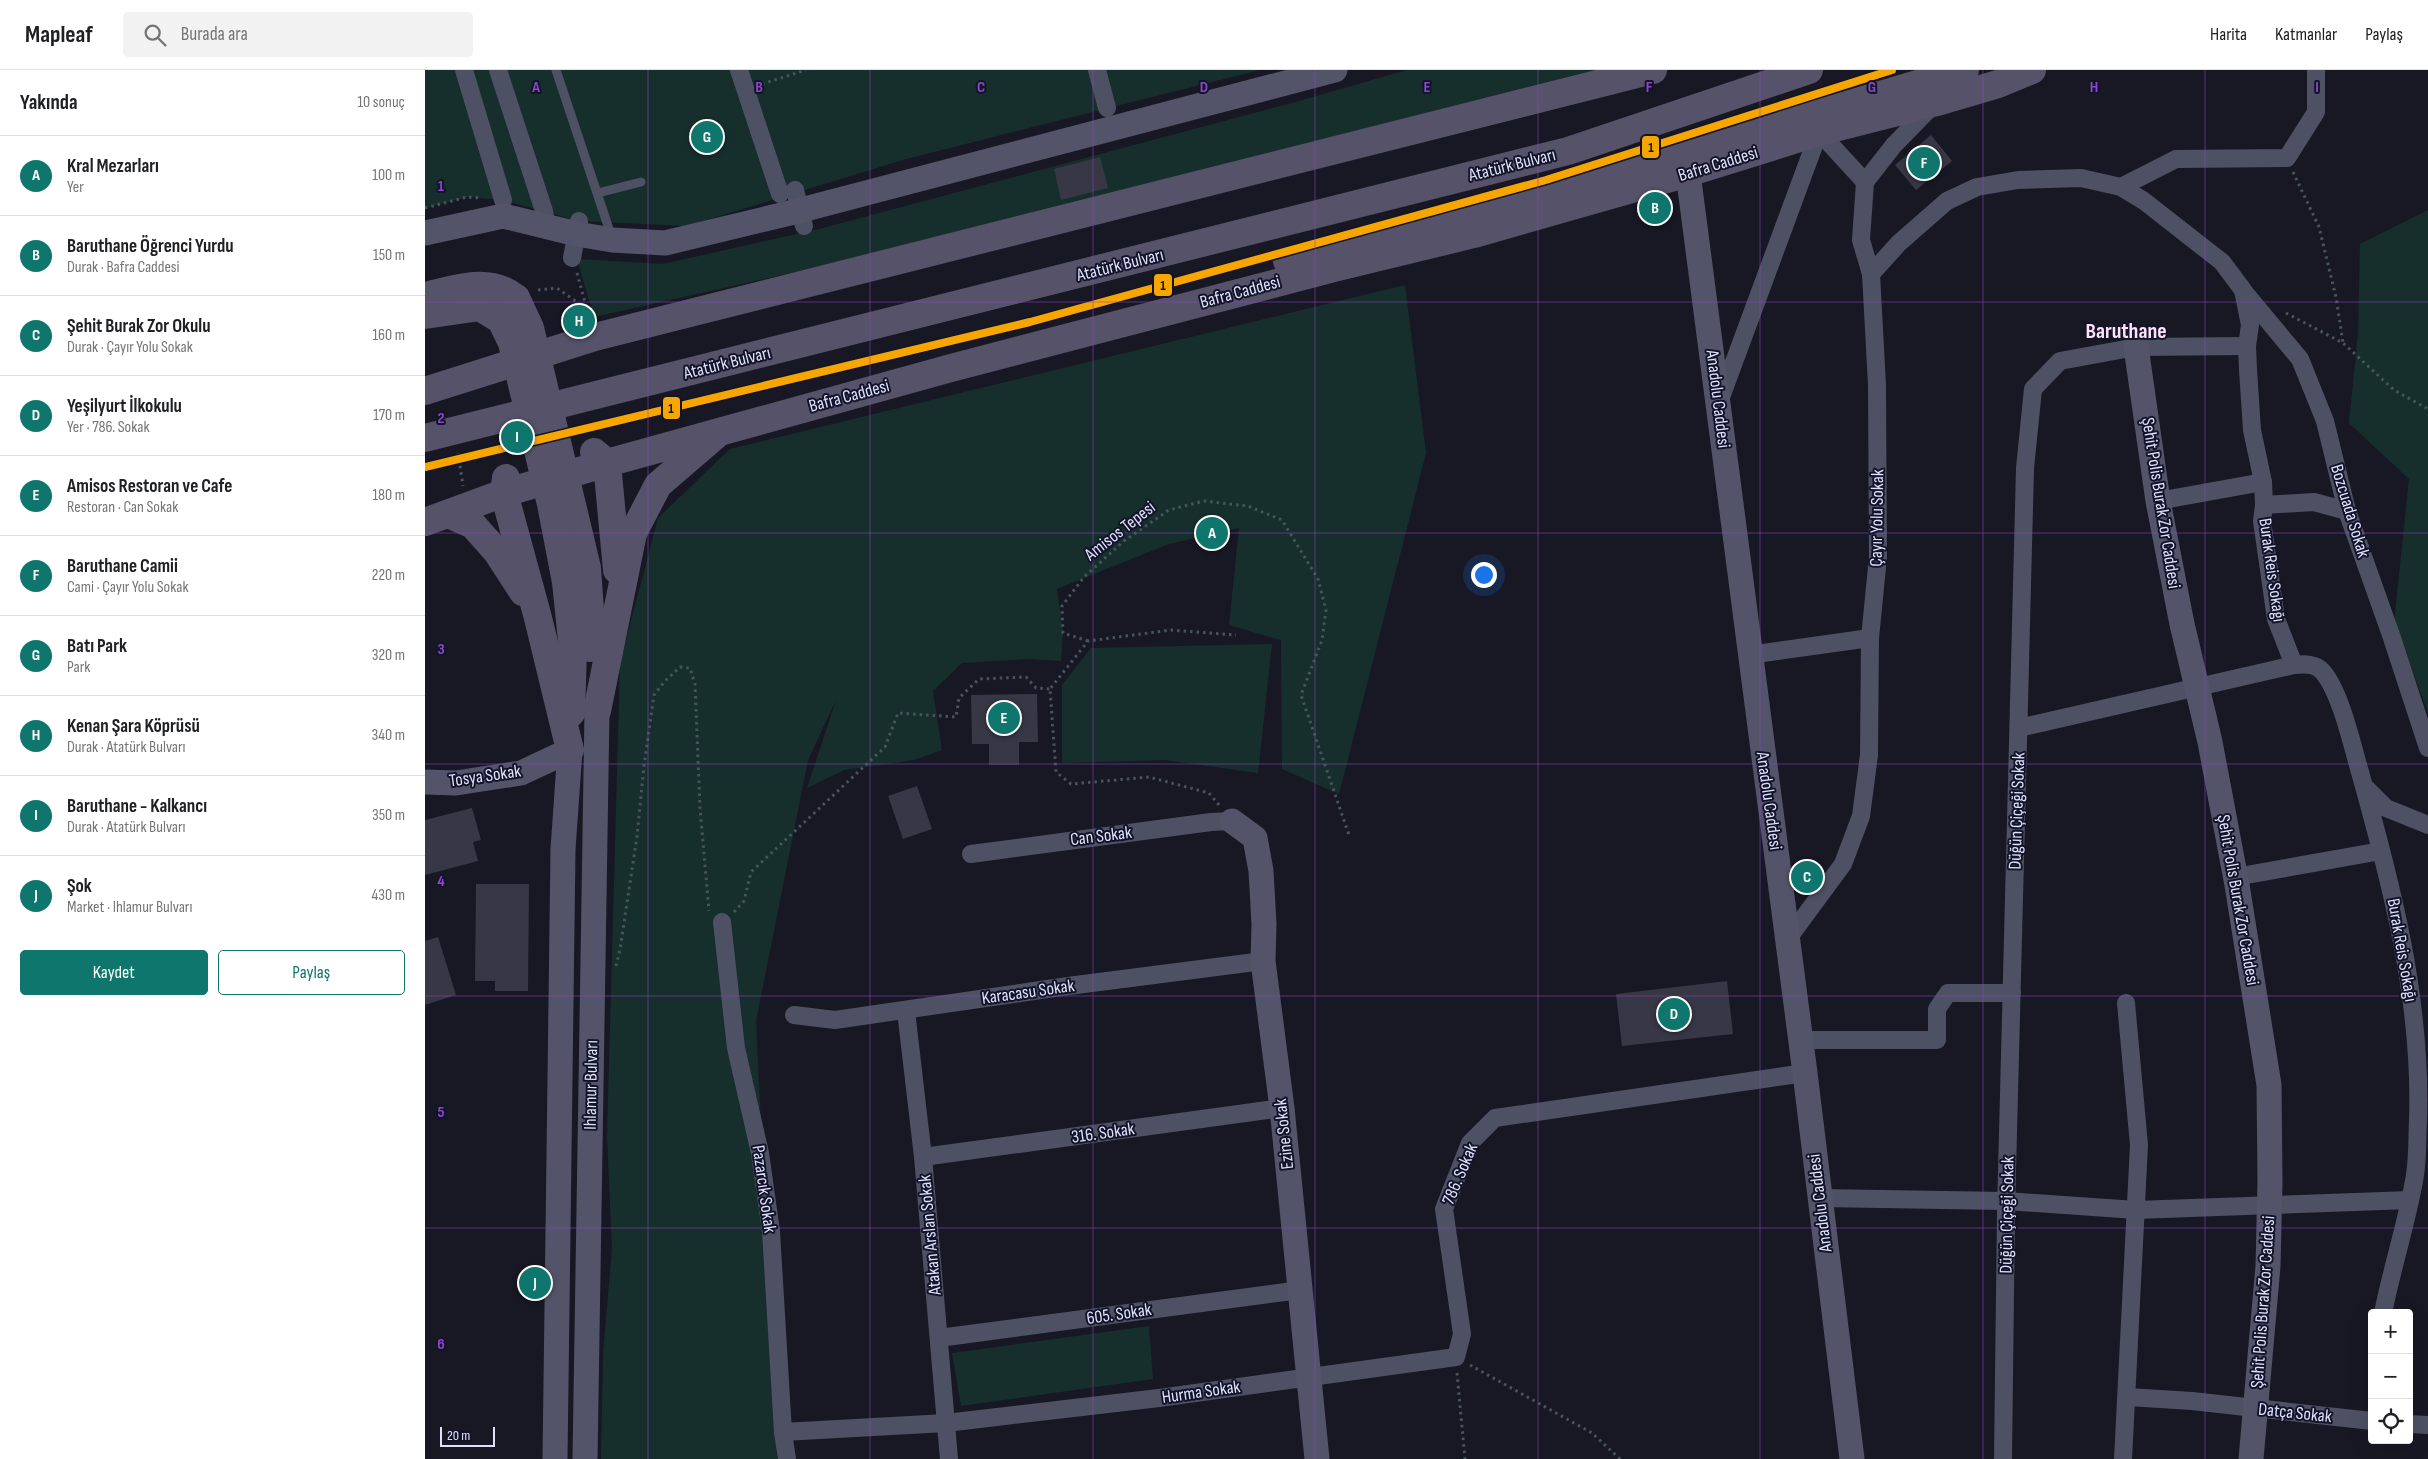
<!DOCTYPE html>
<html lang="tr">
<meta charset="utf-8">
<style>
body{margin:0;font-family:"Sofia Sans Condensed",sans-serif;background:#f2f2f2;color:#202124}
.controls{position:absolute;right:15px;bottom:15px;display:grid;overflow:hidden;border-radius:5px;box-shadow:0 5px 20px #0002}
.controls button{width:45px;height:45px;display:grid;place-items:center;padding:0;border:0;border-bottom:1px solid #e0e0e0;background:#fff;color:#202124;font:25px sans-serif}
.scale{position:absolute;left:15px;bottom:12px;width:55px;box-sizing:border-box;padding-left:5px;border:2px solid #dfe1fc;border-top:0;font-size:14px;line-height:18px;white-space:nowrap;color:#dfe1fc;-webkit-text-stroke:4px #131429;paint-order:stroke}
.you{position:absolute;left:1058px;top:504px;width:18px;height:18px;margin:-12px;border:4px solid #fff;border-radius:50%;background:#1a73e8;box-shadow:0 0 0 8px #1a73e833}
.badge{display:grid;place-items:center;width:32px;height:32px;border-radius:50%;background:#0f766e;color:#fff;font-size:16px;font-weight:700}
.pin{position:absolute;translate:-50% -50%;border:2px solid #fff;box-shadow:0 1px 5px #0006}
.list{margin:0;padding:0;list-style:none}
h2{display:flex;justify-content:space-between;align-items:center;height:65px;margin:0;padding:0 20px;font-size:21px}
h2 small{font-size:16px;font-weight:400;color:#757577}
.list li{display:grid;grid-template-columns:32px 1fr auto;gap:15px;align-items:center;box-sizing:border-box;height:80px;padding:0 20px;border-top:1px solid #e0e0e0}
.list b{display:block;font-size:19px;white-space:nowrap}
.list p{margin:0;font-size:16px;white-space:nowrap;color:#757577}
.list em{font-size:16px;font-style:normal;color:#757577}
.actions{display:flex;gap:10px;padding:15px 20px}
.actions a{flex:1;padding:11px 0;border:1px solid #0f766e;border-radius:5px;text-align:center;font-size:18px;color:#0f766e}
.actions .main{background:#0f766e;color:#fff}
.icon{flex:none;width:28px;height:28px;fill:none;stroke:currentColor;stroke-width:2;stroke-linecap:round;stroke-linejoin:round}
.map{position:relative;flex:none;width:2003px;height:1389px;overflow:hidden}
header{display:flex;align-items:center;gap:30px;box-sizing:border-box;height:70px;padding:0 25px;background:#fff;border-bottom:1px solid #e0e0e0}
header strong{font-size:24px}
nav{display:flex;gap:28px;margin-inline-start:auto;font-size:18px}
.search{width:350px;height:45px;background:#f2f2f2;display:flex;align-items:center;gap:12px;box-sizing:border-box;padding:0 18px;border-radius:5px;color:#757577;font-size:19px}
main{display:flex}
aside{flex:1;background:#fff}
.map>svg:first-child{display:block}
</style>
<header>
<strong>Mapleaf</strong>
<div class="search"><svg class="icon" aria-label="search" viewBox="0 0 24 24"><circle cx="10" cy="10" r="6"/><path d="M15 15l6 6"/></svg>Burada ara</div>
<nav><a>Harita</a><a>Katmanlar</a><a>Paylaş</a></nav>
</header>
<main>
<aside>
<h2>Yakında<small>10 sonuç</small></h2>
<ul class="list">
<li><span class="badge">A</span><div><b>Kral Mezarları</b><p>Yer</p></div><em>100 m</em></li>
<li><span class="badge">B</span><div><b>Baruthane Öğrenci Yurdu</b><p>Durak · Bafra Caddesi</p></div><em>150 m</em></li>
<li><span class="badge">C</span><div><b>Şehit Burak Zor Okulu</b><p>Durak · Çayır Yolu Sokak</p></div><em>160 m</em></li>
<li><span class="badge">D</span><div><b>Yeşilyurt İlkokulu</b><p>Yer · 786. Sokak</p></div><em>170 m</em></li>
<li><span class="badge">E</span><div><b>Amisos Restoran ve Cafe</b><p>Restoran · Can Sokak</p></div><em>180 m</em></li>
<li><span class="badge">F</span><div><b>Baruthane Camii</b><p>Cami · Çayır Yolu Sokak</p></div><em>220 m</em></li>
<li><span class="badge">G</span><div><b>Batı Park</b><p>Park</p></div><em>320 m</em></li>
<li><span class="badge">H</span><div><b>Kenan Şara Köprüsü</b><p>Durak · Atatürk Bulvarı</p></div><em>340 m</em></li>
<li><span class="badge">I</span><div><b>Baruthane - Kalkancı</b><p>Durak · Atatürk Bulvarı</p></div><em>350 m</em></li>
<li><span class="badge">J</span><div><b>Şok</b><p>Market · Ihlamur Bulvarı</p></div><em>430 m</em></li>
</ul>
<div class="actions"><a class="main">Kaydet</a><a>Paylaş</a></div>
</aside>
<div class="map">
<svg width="2003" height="1389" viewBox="0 0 2003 1389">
<rect width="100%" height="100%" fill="#181824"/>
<!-- green -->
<g fill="#172f2c">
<path d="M0,0H835L481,89L262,156L154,151L78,130L43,127L0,138Z"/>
<path d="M982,0H1177L594,152L169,247L152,189L238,194L394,159L867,33Z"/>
<path d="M2003,140V642L1969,553L1984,409L1924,353L1933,264L1935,174Z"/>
<path d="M980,215L1001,383L914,724L857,699L856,570L804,555L814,458L744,474L632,519L638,563L636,591L605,589L537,593L508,621L517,680L489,690L419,700L382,718L411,630L383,690L331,951L352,1389H176L178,1285L187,1178L182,1067L195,593L233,448L305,379Z"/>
<path d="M847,574L833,703L740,690L637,693V615L666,578Z"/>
<path d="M724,1256L728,1309L536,1336L527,1283Z"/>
</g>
<!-- building -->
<g fill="#373745">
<path d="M1506,65L1527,91L1491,120L1470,95Z"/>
<path d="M675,87L683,118L636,130L629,99Z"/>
<path d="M612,624L613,672H594V695H564V674H547L546,625Z"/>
<path d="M492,716L507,759L478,769L463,726Z"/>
<path d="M47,738L56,770L48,772L53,791L0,805V750Z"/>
<path d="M51,814H104L103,921H70V911H50Z"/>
<path d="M13,867L31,925L0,935V871Z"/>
<path d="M1302,911L1308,964L1197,976L1191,924Z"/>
</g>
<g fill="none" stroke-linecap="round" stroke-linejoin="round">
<!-- path -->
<g stroke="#47545d" stroke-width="3" stroke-dasharray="2.5 4" stroke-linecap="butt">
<path d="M337,14L381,0"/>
<path d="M1868,102L1894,157L1911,227L1918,273"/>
<path d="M0,138L42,127L55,128"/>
<path d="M152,203L164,247"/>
<path d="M113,220L132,218L162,239"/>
<path d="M1861,243L1918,273L1969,320L2003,339"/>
<path d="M33,383L38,416"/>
<path d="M663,571L638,563L637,536L659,507L699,471L744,440L779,431L823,436L857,450L893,509L901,540L897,570L876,625L924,765"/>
<path d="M794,735L784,723L724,707L646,714L631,702L625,619L663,571L746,560L811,565"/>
<path d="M309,842L319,831L326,802L460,677L473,643L531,647L534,628L554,609L601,607L611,618L625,619"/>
<path d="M191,896L195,880L212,766L219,696L229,625L239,612L255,597L265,598L270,614L275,738L284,841"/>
<path d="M1045,1295L1167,1363L1195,1389"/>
<path d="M1032,1303L1040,1389"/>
</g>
<!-- lane -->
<g stroke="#4e5164" stroke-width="9">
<path d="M131,0L187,168"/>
<path d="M173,123L216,112"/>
</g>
<!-- street -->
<g stroke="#4e5164" stroke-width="18">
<path d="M39,0L78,130"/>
<path d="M73,0L119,141L122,158"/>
<path d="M314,0L355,124"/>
<path d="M672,0L682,38"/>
<path d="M1394,62L1440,112"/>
<path d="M1696,117L1751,89L1862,88L1891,42V0"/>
<path d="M370,120L379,156"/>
<path d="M147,188L154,151"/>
<path d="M1446,204L1474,173L1522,131L1552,117L1593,110L1656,108L1696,117L1719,131L1797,192L1818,220L1825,255L1822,276L1823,300L1827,360L1838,412L1839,435L1837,451L1851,549L1869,595C1878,594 1890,593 1897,601C1914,619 1926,670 1933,695C1966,812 1997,929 1993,1050C1992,1070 1993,1091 1989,1111C1981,1155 1967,1198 1958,1243"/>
<path d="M1820,223L1875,289L1900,351L1922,441L1966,565L2003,678"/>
<path d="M1295,330L1394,62"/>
<path d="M1733,431L1838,412"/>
<path d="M1839,435L1889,432L1922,441"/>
<path d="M1324,585L1445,568"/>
<path d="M1594,658L1869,595"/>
<path d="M1941,718L1961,738L2003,755"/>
<path d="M546,784L786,752L807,751"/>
<path d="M1810,807L1956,781"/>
<path d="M297,852L311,978L335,1083L346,1161L358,1362L362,1389"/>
<path d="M1362,870L1418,794L1436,746L1444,685L1445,568L1453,487L1452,315L1446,204L1436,170L1440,112L1469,75L1509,34"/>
<path d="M481,941L498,1087L524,1389"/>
<path d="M369,945L410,950L643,916L838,891"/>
<path d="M1375,970H1512V939L1523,923H1587"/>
<path d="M498,1087L857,1038"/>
<path d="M1394,1128L1581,1131L1711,1140L1985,1130"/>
<path d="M514,1268L875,1220"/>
<path d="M1703,1327L1767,1331L1947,1351"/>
<path d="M1984,1354L2003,1355"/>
<path d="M358,1362L521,1353L734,1328L1031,1287L1037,1264L1019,1139L1045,1073L1070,1048L1380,1003"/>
<path d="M1578,1389L1581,1141L1600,398L1608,319L1635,291L1711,277L1822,276"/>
<path d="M1698,1389L1714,1075L1701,933"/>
</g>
<!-- secondary -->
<g stroke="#535469" stroke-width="25">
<path d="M1263,103L1380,1003L1427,1389"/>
<path d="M0,163L78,146L152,164L187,170L240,173L365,143L910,0"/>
<path d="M1711,277L1733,431L1757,554L1785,672L1812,815L1844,1015L1845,1111L1843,1196L1826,1389"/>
<path d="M0,712L31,713L96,703L145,680L138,779L130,1389"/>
<path d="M807,751L830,768L836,801L839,854L838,891L857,1038L892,1389"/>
<path d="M160,1389L172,641"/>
</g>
<!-- primary -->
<g stroke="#565269" stroke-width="28">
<path d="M862,191L1326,63L1540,0"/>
<path d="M0,226C31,219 64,206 91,228"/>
<path d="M0,245L55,237L76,250"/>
<path d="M0,321L170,267L1228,0"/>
<path d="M0,368L1143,81L1384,0"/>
<path d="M169,382L182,393L192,500"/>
<path d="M81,408L79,423L113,548L145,680"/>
<path d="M23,444L48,455L72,482L98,522"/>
<path d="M0,452L79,423L182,393L526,298L913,197L1049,164L1263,103L1394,62L1512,32L1573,14L1607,0"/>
<path d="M172,641L208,463L233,415L290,366"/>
<path d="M146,643L148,580"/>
</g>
<!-- primary-bridge -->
<g stroke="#565269" stroke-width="28">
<path d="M91,228L105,258L162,498L165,541V578"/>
<path d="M76,250L87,273L126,434L141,512L148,580"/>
</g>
<!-- tram-1 casing -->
<g stroke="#131429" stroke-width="11">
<path id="tram-1" d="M0,397L605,252L1121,110L1467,0"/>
</g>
<!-- tram-1 -->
<use href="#tram-1" stroke="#f7a600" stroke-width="8"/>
</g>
<!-- grid -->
<path fill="none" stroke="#8a47c8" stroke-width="1" stroke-opacity="0.55" d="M223,0V1389M445,0V1389M668,0V1389M890,0V1389M1113,0V1389M1335,0V1389M1558,0V1389M1780,0V1389M0,232H2003M0,463H2003M0,694H2003M0,926H2003M0,1158H2003"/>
<g text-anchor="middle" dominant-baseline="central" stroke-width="4" stroke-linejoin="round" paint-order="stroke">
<!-- street labels -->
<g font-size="18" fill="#dfe1fc" stroke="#131429">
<text transform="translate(1293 94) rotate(-17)">Bafra Caddesi</text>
<text transform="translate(1087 95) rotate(-14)">Atatürk Bulvarı</text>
<text transform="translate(695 195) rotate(-14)">Atatürk Bulvarı</text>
<text transform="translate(815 222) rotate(-15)">Bafra Caddesi</text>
<text transform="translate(302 293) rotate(-14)">Atatürk Bulvarı</text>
<text transform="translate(424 326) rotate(-15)">Bafra Caddesi</text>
<text transform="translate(1293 329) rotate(83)">Anadolu Caddesi</text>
<text transform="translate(1736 433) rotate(81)">Şehit Polis Burak Zor Caddesi</text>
<text transform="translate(1925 441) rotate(73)">Bozcuada Sokak</text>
<text transform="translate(1452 448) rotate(-89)">Çayır Yolu Sokak</text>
<text transform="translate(695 461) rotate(-38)">Amisos Tepesi</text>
<text transform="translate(1847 500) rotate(82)">Burak Reis Sokağı</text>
<text transform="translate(60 706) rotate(-8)">Tosya Sokak</text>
<text transform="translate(1344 731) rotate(82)">Anadolu Caddesi</text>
<text transform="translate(1592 741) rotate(-88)">Düğün Çiçeği Sokak</text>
<text transform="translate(676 766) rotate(-7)">Can Sokak</text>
<text transform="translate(1813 830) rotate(80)">Şehit Polis Burak Zor Caddesi</text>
<text transform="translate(1977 880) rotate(80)">Burak Reis Sokağı</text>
<text transform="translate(603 922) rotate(-8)">Karacasu Sokak</text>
<text transform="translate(166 1015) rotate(-89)">Ihlamur Bulvarı</text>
<text transform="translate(678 1063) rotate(-8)">316. Sokak</text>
<text transform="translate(859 1064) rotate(-96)">Ezine Sokak</text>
<text transform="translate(1035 1104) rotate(-67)">786. Sokak</text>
<text transform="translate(339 1119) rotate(82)">Pazarcık Sokak</text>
<text transform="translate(1395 1133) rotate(-97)">Anadolu Caddesi</text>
<text transform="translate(1582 1145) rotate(-89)">Düğün Çiçeği Sokak</text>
<text transform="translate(505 1165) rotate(-95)">Atakan Arslan Sokak</text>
<text transform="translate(1838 1232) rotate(-86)">Şehit Polis Burak Zor Caddesi</text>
<text transform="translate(694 1244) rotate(-8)">605. Sokak</text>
<text transform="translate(776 1322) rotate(-8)">Hurma Sokak</text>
<text transform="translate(1870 1343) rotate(6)">Datça Sokak</text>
</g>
<!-- district labels -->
<g font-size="22" font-weight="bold" fill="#fce1f7" stroke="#131429">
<text x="1701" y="261">Baruthane</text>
</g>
</g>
<g font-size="16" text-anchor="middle" font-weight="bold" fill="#8a47c8" stroke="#131429" stroke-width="4" stroke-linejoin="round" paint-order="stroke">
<text x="111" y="22">A</text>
<text x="334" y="22">B</text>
<text x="556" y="22">C</text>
<text x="779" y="22">D</text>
<text x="1002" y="22">E</text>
<text x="1224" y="22">F</text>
<text x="1447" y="22">G</text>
<text x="1669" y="22">H</text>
<text x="1892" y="22">I</text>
<text x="16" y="121">1</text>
<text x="16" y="353">2</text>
<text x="16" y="584">3</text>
<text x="16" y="816">4</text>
<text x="16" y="1047">5</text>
<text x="16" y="1279">6</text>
</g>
<g stroke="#131429" stroke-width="2">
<rect x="1216" y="65" width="19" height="24" rx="5" fill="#f7a600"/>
<rect x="728" y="203" width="20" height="24" rx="5" fill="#f7a600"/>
<rect x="237" y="326" width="19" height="24" rx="5" fill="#f7a600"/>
</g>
<g font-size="14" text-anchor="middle" font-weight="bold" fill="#111">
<text x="1226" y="82">1</text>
<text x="738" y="220">1</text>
<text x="246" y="343">1</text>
</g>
</svg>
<div class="controls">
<button>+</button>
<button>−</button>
<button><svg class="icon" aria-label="locate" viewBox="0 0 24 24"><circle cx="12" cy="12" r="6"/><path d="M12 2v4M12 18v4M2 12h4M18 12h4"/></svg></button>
</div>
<div class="scale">20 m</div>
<div class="you"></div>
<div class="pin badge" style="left:787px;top:463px">A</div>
<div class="pin badge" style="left:1230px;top:138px">B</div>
<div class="pin badge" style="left:1382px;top:807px">C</div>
<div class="pin badge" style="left:1249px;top:944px">D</div>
<div class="pin badge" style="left:579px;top:648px">E</div>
<div class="pin badge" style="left:1499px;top:93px">F</div>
<div class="pin badge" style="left:282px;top:67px">G</div>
<div class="pin badge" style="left:154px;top:251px">H</div>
<div class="pin badge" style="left:92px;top:367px">I</div>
<div class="pin badge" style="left:110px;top:1213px">J</div>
</div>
</main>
